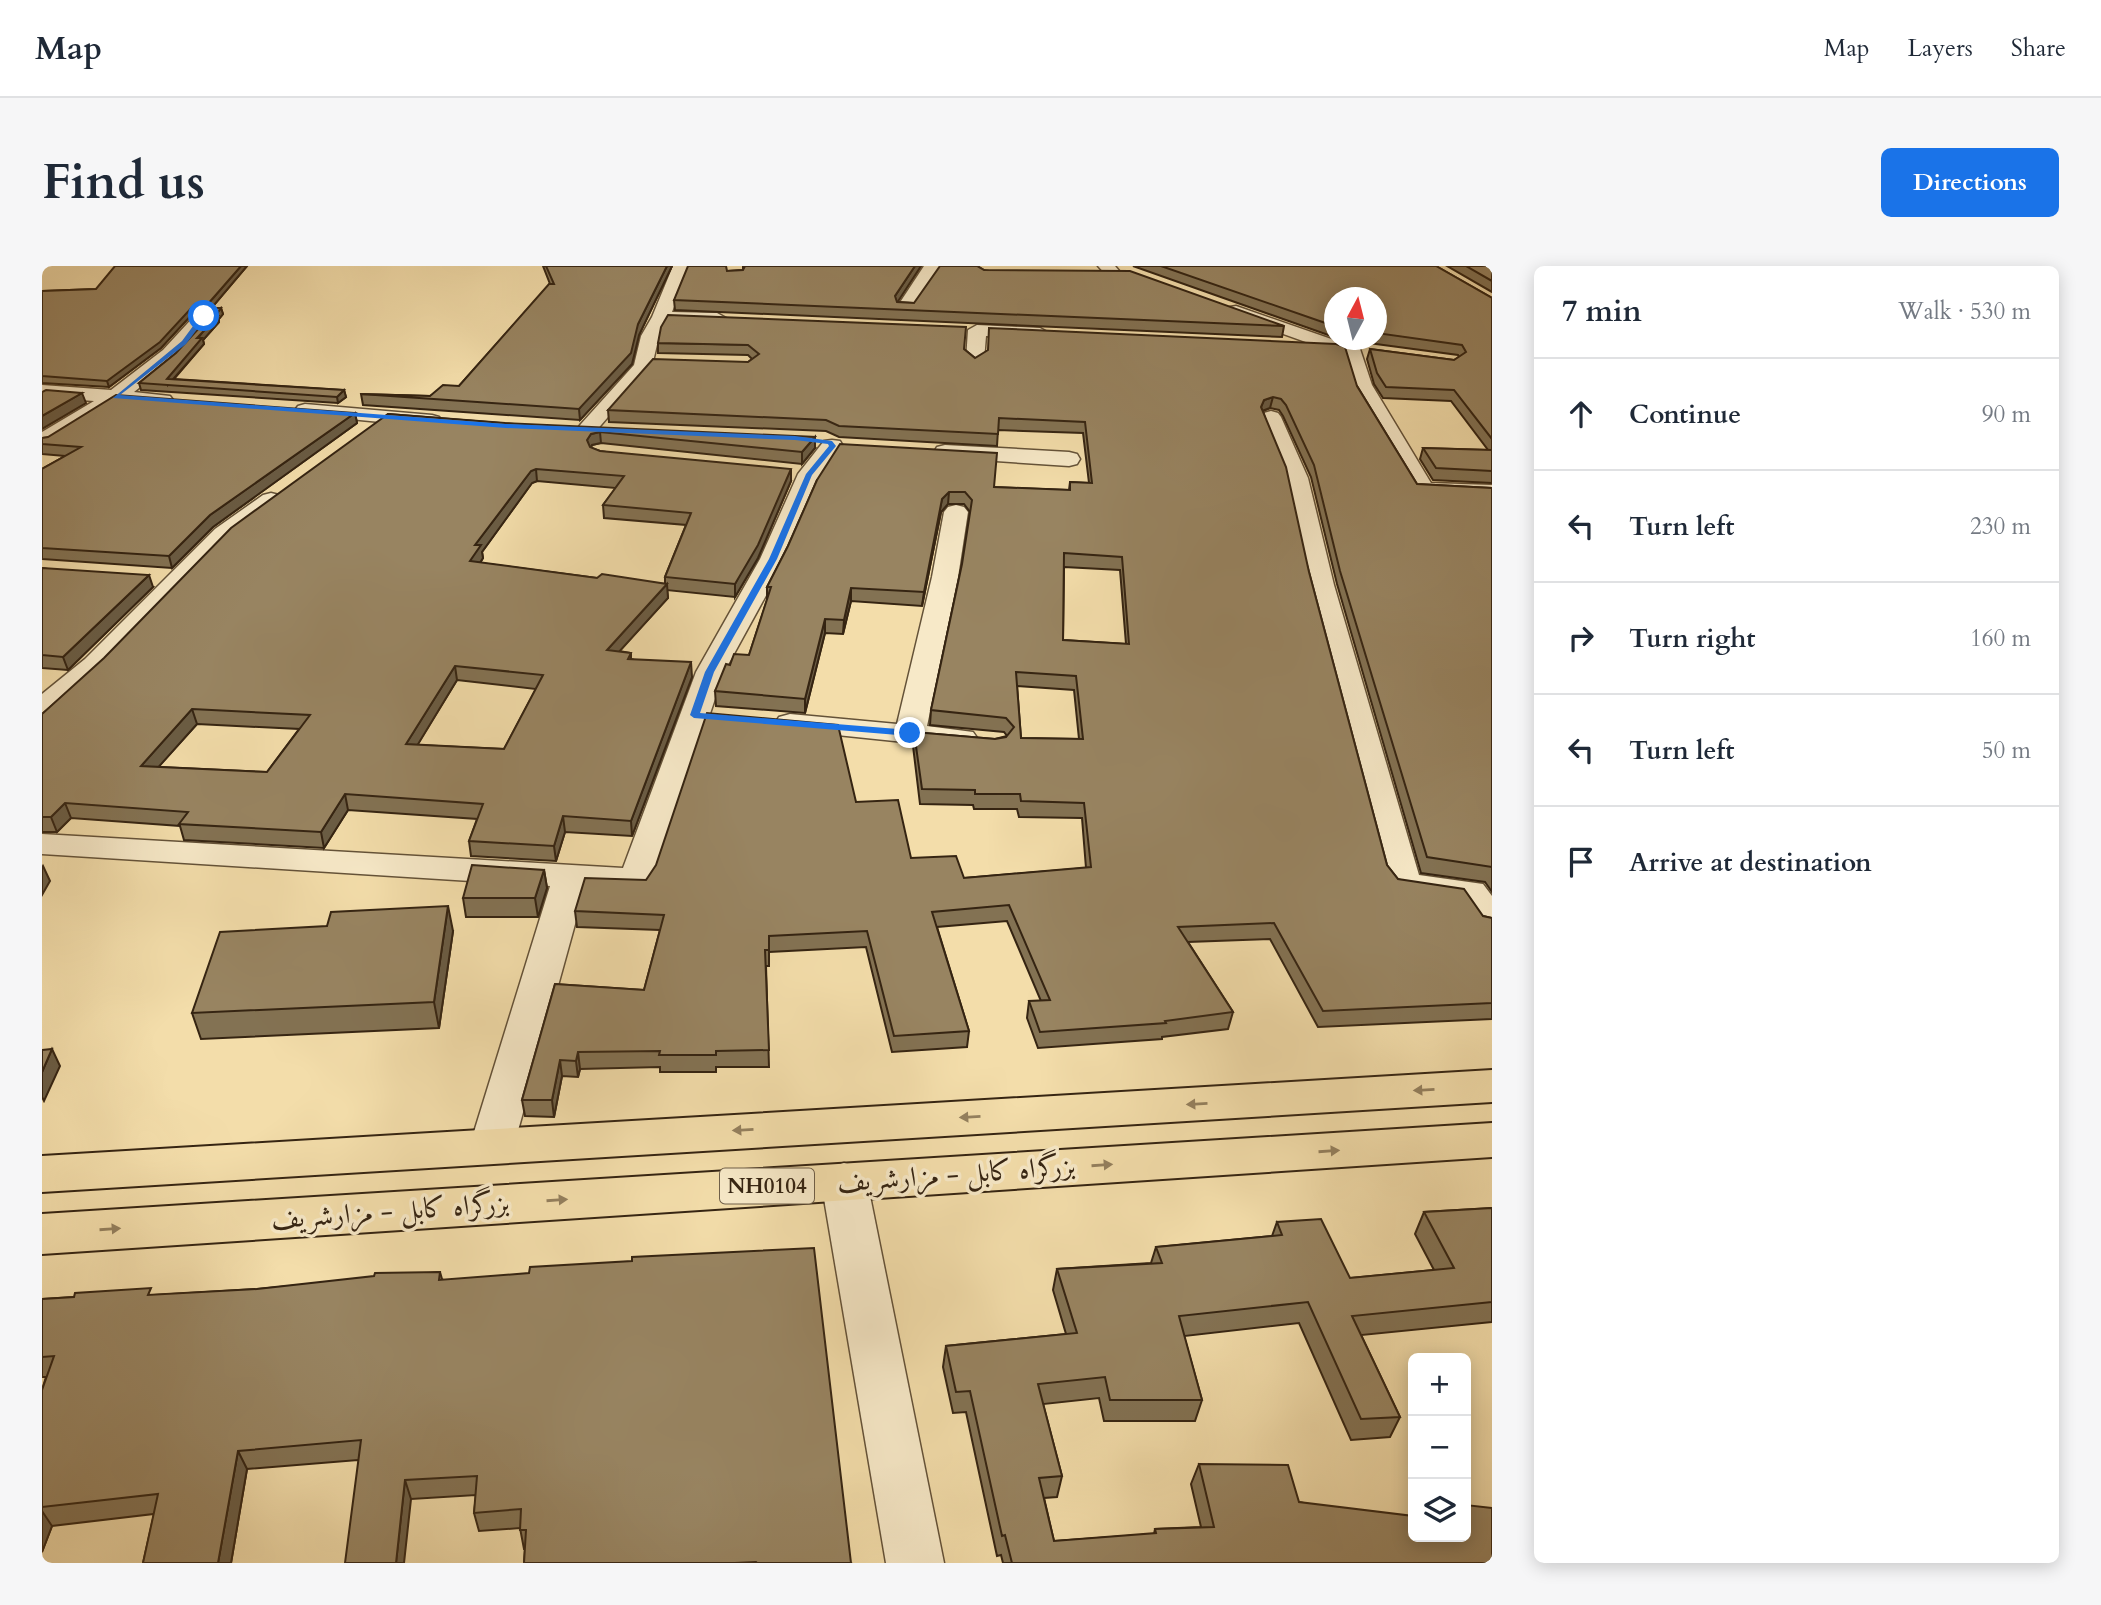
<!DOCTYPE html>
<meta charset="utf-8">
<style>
body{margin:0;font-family:Cardo,Amiri,serif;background:#f6f6f7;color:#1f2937}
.controls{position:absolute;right:21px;bottom:21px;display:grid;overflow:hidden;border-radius:10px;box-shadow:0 4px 18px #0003}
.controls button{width:63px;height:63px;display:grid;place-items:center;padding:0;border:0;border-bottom:2px solid #e0e1e3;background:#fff;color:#1f2937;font:35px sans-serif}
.compass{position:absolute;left:1282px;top:21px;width:63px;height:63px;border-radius:50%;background:#fff;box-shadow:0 4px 18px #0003;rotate:7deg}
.stop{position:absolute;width:21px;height:21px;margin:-16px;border:5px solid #1a73e8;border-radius:50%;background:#fff}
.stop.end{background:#1a73e8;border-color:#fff;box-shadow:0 2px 7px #0008}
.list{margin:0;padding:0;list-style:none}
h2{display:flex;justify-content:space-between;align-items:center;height:91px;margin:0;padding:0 28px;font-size:30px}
h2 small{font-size:23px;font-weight:400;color:#747a83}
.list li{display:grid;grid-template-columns:46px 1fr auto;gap:21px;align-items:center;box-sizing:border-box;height:112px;padding:0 28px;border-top:2px solid #e0e1e3}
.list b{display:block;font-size:26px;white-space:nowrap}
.list em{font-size:23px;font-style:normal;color:#747a83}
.icon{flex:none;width:38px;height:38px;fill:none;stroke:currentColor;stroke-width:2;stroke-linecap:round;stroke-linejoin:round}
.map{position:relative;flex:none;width:1450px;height:1297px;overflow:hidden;border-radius:10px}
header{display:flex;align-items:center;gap:42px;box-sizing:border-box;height:98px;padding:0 35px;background:#fff;border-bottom:2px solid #e0e1e3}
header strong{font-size:33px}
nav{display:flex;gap:38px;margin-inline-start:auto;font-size:24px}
.intro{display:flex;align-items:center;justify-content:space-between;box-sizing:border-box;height:168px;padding:0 42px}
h1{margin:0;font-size:49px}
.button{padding:18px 32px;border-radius:10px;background:#1a73e8;color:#fff;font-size:24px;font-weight:700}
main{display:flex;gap:42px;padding:0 42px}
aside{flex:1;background:#fff;border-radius:10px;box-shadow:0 4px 18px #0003}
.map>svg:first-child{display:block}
</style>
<header>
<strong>Map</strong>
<nav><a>Map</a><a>Layers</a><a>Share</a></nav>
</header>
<div class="intro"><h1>Find us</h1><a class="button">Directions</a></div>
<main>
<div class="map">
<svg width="1450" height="1297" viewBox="0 0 1450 1297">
<rect width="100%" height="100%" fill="#f3ddaa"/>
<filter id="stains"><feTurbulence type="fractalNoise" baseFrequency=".00286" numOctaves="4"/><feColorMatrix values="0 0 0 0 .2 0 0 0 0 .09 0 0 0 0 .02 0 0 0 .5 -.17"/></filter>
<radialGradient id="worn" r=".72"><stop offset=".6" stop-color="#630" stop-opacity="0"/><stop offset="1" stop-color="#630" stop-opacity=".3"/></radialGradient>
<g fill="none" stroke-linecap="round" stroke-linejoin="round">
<!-- street casing -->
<g stroke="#645238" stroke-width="3">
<g id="street">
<path d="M631,0H647L630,46L675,47L684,52L675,57L625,56L617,70L610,100L553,166H539L536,162L539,158L592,99L599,70L610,51Z"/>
<path d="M882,0H898V4L869,45H857L855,41Z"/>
<path d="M1056,0H1073L1079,7L1071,12L1065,10Z"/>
<path d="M1194,40L1318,83L1330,119L1389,217L1450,219V233L1374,229L1310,119L1303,90L1188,49L1185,45L1188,41Z"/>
<path d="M162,45L171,50L134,92L92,126L128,130L131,134L128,138L77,137L8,180L0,181V166L52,135L0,131V119L69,124L121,84L156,46Z"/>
<path d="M935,59L998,62L1007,67L998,72L944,70L942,94L933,100L924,94L926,64Z"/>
<path d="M263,138L390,149L397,151L400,155L397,159L390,161L256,148L253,144L256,140Z"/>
<path d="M1229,145L1236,147L1239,151L1266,212L1292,319L1377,609L1441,618L1450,630V668L1437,664L1417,636L1351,626L1342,613L1266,319L1244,212L1219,151L1222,147Z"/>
<path d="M790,174L798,175L801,180L778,209L744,293L682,406L612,614L607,622L594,625L543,622L472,879L466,891L450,896L434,891L428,879L508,620L0,588V568L581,602L654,406L718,293L756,208L782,175Z"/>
<path d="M903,179L1027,186L1035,188L1038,193L1035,198L1027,200L895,191L892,186L895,181Z"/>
<path d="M229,227L237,229L241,234L237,239L191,273L63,405L11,449L0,452V428L43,393L173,263L221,229Z"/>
<path d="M914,239L922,241L926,246L916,311L885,460L931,466L936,473L931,480L920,482L737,463L733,457L737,451L748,448L855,458L890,311L902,246L906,241Z"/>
<path d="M802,897L818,902L825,915L902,1297H844L779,915L786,902Z"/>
</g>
</g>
<!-- highway casing -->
<g stroke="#352412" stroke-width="4">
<g id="highway">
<path d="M1450,804V836L0,926V890Z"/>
<path d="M1450,857V891L0,988V948Z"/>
</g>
</g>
<!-- street -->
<use href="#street" fill="#f7e9c8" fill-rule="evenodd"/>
<!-- highway -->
<use href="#highway" fill="#f3ddaa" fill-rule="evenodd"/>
</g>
<!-- wall -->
<g fill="#837253" stroke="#352412" stroke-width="2" fill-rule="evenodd">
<path d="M205,0L167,45L154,44L119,82L67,121L0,117V25L54,23Z"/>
<path d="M501,0H630L597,69L590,98L538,154L321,139L319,128L388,130L417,120L508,18Z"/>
<path d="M701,0H879L855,36L872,37L937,1L942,4L1242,60L1240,71L633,44L632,34L685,5L701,4Z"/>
<path d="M1091,0H1394L1450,32V217L1391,214L1378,193L1381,182L1446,184L1409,135L1341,132L1332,118L1325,93L1328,83L1412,94L1417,91L1416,89L1304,74H1334V32H1292V71Z"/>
<path d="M1405,0H1450V26Z"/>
<path d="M179,42L181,48L177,53V56L161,74L162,78L132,113L302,124L304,131L296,137L99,124L97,117L134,87Z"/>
<path d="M616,77L922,83L933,92L1315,120L1375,218L1450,222V626L1443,616L1379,607L1295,318L1269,211L1241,150L1237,144L1228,142L1221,145L1267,306L1345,599L1356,613L1441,650L1450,652V753L1276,761L1228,673L1146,676L1191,746L1186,763L1120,771V773L996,782L985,752L987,735H999L965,655L895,661L927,765L925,781L850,786L824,681L727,686V700H724L727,801H674V806H618V801L538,803L536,811L520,810L512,851L483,850L480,834L513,718L602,724L618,664L535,661L533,645L604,614L814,536L869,592L922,612L1044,602L1040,552L977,551L975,543H932L931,539L878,538L871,480L872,466L953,473L965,470L962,466L888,459L889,444L920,298L928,246L922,238H906L899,246L880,340L809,335L801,368L783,367L763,447L674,440L673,425L688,399L707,389L725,334V321L746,280L775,214L1027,224L1028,216L1047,217L1041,167L956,164L955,180L797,171L784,165L567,156L566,144L706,96L710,93L706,89L616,87ZM1022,301L1078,304L1084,378L1021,374ZM975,420L1032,424L1037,473L979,472Z"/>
<path d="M313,147L315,157L171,261L130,302L0,293V203L23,190L0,188V172Z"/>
<path d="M346,148L773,182L760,198L559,177L550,179L549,182L558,185L749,215L716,292L693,331L625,324L626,332L577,385L589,387V393L650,411L590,570L523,566L514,595L429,590L427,575L435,553L306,544L282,582L142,574L138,560L29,552L15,566H0V448ZM495,215L574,222L561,239L562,252L644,259L623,311V318L555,312L438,297L441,292L440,286L490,217ZM415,414L494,423L462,483L375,479ZM155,458L257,463L225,506L116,501Z"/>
<path d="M0,302L111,321L26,404L0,402Z"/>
<path d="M502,604L505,622L496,651H424L421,632Z"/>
<path d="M285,660L411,665L397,762L159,773L150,747Z"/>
<path d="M1450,942V1056L1319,1069L1358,1151L1348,1171L1309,1174L1257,1057L1142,1070L1160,1134L1153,1155H1062L1057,1132L1001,1138L1020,1210L1015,1231L1002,1232L1012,1275L1112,1268L1113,1263L1159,1261L1149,1218L1157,1198L1257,1236L1424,1271V1239L1450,1297H961L959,1289L955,1290L924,1146L911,1147L901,1101L904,1080L1024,1068L1011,1024L1015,1003L1109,997L1114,981L1230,970L1235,956L1308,1012L1392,1004L1373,968L1382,946Z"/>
<path d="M398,1006L400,1013L809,1297H482L483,1283H482L478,1262L437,1265L432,1247L434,1229L369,1233L316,1194L205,1203L189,1297H101L112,1248L10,1260L0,1286V1124L4,1111H0V1033L32,1031L112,1029L215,1023Z"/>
</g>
<!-- shaded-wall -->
<g fill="#6a5c44" stroke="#352412" stroke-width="2">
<path d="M199,0H205L167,45L165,39Z"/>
<path d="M625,0H630L597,69L590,98L538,154L537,143L596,58Z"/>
<path d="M873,0H879L853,40V30Z"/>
<path d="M153,38L154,44L119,82L67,121L65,115Z"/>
<path d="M179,42L181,48L177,53V56L161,74L162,78L126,119L125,113Z"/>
<path d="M302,124L304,131L296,137L295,131Z"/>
<path d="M40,127L44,137L0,163V150Z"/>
<path d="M1231,131L1228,142L1220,145L1219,141L1222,134Z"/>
<path d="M313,147L315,157L171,261L130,302L127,290L168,249Z"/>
<path d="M558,166L559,177L550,179L546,186L545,174L549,168Z"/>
<path d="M773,171V182L760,198V186Z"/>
<path d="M494,203L495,215L490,217L440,286L441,292L430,309L428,295L433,279L489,205Z"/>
<path d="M749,203V215L716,292L693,331V318Z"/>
<path d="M907,226L906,238L899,246L880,340L882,326L900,233Z"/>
<path d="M107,309L111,321L26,404L21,391Z"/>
<path d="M625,318L626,332L566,398L565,384Z"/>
<path d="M809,322V335L801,368L802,354Z"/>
<path d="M783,353V367L763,447V433Z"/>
<path d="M649,396L650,411L590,570L589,555Z"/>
<path d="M413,400L415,414L367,493L364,478Z"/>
<path d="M150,443L155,458L104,515L99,500Z"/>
<path d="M303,528L306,544L282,582L279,566Z"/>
<path d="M23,537L29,552L15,566L9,551Z"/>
<path d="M521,550L523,566L514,595L512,580Z"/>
<path d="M1,600L8,615L0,629V602Z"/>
<path d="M502,604L505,622L496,651L493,632Z"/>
<path d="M406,640L411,665L397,762L392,736Z"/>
<path d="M10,783L18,800L2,835L0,831V806Z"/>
<path d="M536,786L538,803L536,811L534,795Z"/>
<path d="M518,794L520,810L512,851L510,834Z"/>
<path d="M196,1185L205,1203L189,1297H176Z"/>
<path d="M363,1214L369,1233L362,1297H354Z"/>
<path d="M0,1245L10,1260L0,1286Z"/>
</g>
<!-- building -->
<g fill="#988461" stroke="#352412" stroke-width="2" fill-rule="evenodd">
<path d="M73,0H199L165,39L153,38L118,76L65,115L0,110V25L54,23Z"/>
<path d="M504,0H625L596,58L589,87L537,143L319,128L388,130L401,119L417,120L507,18H512Z"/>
<path d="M646,0H684L685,5L701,4L703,0H873L853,30L855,36L872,37L898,0H935L942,4L1088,5L1242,60L632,34Z"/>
<path d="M1119,0H1394L1450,32V173L1412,124L1344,121L1335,107L1328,83L1412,94L1424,86L1420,79L1334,67V32H1292V60Z"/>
<path d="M1424,0H1450V15Z"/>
<path d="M171,42H179L173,50H176L155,72H160L125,113L302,124L295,131L97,117L134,87L172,46Z"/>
<path d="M626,49L924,61L922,83L933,92L946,84L947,62L1294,78L1303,81L1315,120L1375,218L1450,222V601L1385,591L1298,305L1272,199L1244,139L1239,133L1231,131L1222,134L1219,141L1244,201L1267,306L1345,599L1356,613L1422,623L1441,650L1450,652V737L1281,745L1232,657L1136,661L1191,746L1123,755L1124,757L998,766L987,735L1008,734L967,639L890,646L927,765L852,770L825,665L727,670V684H723L727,784L674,785V789H617L618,785L536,786L534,795L518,794L510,834H480L513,718L602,724L622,649L533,645L543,612L604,614L614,599L665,447L796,459L814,536L856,534L869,592L914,590L922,612L1049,601L1042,537L979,535L978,528H933V524L880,523L872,466L953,473L964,471L972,461L964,452L889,444L920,298L930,234L923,226H907L900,233L882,326L809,322L802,354L783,353L763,433L673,425L684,398L688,399L692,388L707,389L729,321H725L746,280L775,214L798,178L955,187L952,221L1028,224V216L1050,217L1043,156L957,152L956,168L797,160L784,154L566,144L611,93L706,96L717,88L706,79L616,77L619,61ZM1022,287L1080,291L1087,378L1021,374ZM974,406L1034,410L1041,473L979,472Z"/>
<path d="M4,124L40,127L0,150V126Z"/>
<path d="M74,129L313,147L168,249L127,290L0,282V203L39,181L0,178V172L6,171Z"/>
<path d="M346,148L463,157L773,171L760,186L558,166L549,168L545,174L548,181L558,185L749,203L716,279L693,318L623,311L649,247L561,239L582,210L494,203L489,205L433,279H439L428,295L555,312L560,308L625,318L565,384L589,387L586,393L649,396L589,555L521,550L512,580L427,575L441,538L303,528L279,566L137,558L146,546L23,537L9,551H0V448L62,392L189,262ZM413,400L501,409L462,483L364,478ZM150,443L268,449L225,506L99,500Z"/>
<path d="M1381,182L1450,184V205L1394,202Z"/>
<path d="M0,302L107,309L21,391L0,389Z"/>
<path d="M430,599L502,604L493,632H421Z"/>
<path d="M406,640L392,736L150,747L178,666L285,660L289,646Z"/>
<path d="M10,783L0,806V784Z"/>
<path d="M1450,942V1036L1310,1050L1358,1151L1319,1153L1266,1036L1137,1050L1160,1134H1068L1063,1111L996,1118L1020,1210L997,1212L1012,1275L1114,1267L1113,1263L1172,1261L1157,1198L1246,1199L1257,1236L1371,1250V1271H1424V1257L1426,1258L1424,1250V1239L1450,1242V1297H970L963,1269L960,1270L928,1125L914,1126L904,1080L1035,1067L1015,1003L1120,997L1114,981L1240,969L1235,956L1279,953L1308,1012L1412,1002L1382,946Z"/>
<path d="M772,982L809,1297H715L714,1296L693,1297H482L484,1264H478L479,1243L432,1247L435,1210L363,1214L354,1297H303L319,1174L196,1185L176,1297H101L116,1228L0,1241V1124L12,1090L0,1091V1033L32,1031L33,1027L109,1022L106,1029L215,1023L332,1010L333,1007L398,1006L397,1014L487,1007L488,1001L590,995V991Z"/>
</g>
<!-- one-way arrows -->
<defs><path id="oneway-solid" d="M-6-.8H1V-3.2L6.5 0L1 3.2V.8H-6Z" transform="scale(1.75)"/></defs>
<g fill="#94805e">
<use href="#oneway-solid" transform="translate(1382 824) rotate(177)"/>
<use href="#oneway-solid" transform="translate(1155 838) rotate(177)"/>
<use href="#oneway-solid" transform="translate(928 851) rotate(177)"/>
<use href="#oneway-solid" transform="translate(701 864) rotate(177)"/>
<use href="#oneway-solid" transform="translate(1287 885) rotate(-4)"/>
<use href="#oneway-solid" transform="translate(1060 899) rotate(-4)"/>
<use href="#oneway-solid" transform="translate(515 934) rotate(-4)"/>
<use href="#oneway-solid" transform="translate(68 963) rotate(-4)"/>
</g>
<!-- route -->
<path fill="#1a73e8" d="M160,48L165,50L144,78L78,129L464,158L753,170L790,175L794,180L770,209L735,293L672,406L658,447L868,464L873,467L868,470L652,452L648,449L663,406L727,293L764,208L787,180L786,178L753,174L464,162L71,132L140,75Z"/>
<g text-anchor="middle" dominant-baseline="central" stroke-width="7" stroke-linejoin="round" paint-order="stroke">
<!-- shield labels -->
<rect fill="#f7e9c8" stroke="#6f5f49" stroke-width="2" x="678" y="902.5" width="94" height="35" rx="5"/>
<g font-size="21" font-weight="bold" fill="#352412">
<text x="725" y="920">NH0104</text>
</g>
<!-- near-street labels -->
<g font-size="28" fill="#352412" stroke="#f7e9c8">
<text transform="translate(914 908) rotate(-4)">بزرگراه کابل - مزارشریف</text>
<text transform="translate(348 945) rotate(-4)">بزرگراه کابل - مزارشریف</text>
</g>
</g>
<rect width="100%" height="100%" filter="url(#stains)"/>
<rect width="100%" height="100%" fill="url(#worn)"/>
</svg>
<div class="controls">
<button>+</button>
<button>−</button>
<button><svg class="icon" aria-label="layers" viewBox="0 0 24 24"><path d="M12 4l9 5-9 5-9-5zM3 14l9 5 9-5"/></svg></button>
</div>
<svg class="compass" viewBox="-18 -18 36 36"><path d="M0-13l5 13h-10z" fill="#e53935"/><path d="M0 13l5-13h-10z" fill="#747a83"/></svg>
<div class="stop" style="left:162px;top:50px"></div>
<div class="stop end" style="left:868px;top:467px"></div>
</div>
<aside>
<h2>7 min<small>Walk · 530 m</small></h2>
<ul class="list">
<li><svg class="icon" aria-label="ahead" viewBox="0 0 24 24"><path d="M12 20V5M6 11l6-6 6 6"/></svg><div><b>Continue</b></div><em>90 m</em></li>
<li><svg class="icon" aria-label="left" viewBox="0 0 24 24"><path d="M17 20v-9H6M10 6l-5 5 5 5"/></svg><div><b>Turn left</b></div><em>230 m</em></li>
<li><svg class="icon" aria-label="right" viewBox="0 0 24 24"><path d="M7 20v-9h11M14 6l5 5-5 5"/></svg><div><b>Turn right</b></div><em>160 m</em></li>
<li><svg class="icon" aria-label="left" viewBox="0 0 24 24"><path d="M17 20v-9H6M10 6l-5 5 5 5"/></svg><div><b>Turn left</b></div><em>50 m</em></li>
<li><svg class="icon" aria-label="arrive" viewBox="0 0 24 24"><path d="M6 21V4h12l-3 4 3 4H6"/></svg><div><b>Arrive at destination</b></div></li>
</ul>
</aside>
</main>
